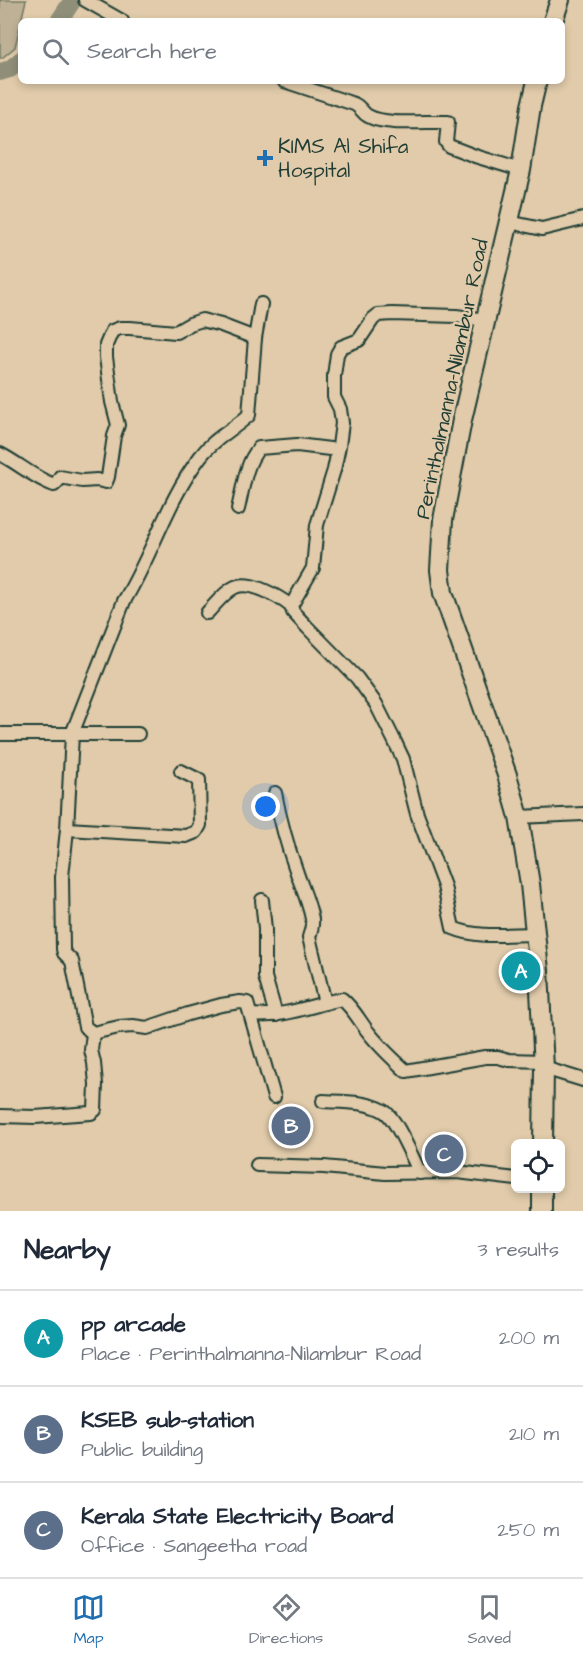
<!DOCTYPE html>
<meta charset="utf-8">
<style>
body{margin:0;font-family:"Architects Daughter",sans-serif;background:#f2f2f3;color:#1f2937}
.controls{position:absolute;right:18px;bottom:18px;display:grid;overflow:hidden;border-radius:9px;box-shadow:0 3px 9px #0003}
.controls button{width:54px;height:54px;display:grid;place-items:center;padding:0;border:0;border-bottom:2px solid #e0e1e3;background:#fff;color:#1f2937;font:30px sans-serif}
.you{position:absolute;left:266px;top:807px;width:21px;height:21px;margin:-15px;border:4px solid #fff;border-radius:50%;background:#1a73e8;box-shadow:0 0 0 9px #1a73e833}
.badge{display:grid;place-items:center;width:39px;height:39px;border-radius:50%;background:#1f6fb2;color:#fff;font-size:20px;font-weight:700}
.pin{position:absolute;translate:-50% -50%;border:3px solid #fff;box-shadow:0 2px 6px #0006}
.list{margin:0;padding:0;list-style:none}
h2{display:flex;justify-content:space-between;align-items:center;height:78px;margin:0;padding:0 24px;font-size:26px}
h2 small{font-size:20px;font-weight:400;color:#747a83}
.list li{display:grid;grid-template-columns:39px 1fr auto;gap:18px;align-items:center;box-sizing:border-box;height:96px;padding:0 24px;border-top:2px solid #e0e1e3}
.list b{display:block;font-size:22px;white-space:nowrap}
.list p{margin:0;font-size:20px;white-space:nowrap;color:#747a83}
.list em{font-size:20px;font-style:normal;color:#747a83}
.icon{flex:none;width:33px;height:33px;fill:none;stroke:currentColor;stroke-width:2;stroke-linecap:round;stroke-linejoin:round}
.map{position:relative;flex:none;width:583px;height:1211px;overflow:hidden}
.search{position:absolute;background:#fff;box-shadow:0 3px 9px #0003;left:18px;right:18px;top:18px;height:66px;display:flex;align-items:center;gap:15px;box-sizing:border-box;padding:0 21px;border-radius:9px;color:#747a83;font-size:22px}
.sheet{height:366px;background:#fff}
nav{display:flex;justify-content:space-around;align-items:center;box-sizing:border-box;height:84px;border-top:2px solid #e0e1e3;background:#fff;font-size:16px;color:#747a83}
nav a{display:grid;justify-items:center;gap:3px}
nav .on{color:#1f6fb2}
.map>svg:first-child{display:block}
</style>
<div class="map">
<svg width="583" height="1211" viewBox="0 0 583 1211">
<rect width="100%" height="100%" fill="#e1cbaa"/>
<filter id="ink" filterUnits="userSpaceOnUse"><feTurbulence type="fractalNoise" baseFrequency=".0167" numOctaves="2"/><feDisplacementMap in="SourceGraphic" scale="12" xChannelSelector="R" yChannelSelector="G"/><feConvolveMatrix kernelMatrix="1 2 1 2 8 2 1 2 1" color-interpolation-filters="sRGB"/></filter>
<g filter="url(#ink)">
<!-- green -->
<path fill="#beb195" stroke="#6e7764" stroke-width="1.5" d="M0,0H26L15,47L2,58H0Z"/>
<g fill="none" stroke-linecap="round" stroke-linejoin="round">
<!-- river -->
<g stroke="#8f8f79" stroke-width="18">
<path d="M59,21L73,0"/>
<path d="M0,72L10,69L21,60"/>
</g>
<!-- street casing -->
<g stroke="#1f3d34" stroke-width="16">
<g id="street">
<path d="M85,0L122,21"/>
<path d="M284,81L354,104C361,107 362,113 368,116C386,126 426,121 448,122L446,142L449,146L475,156L521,170"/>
<path d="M509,222L542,229L583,219"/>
<path d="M486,320L456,316L392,314L378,315L373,319L359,340L341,347L337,354L334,376V397L340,409L342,423L339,446L334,470L317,525L313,568L291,606L293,612L307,627L357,678L376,704L395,742L403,759L417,814L444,886L453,928C479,939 508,934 536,934"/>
<path d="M255,338L261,304"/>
<path d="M0,454C18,463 34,478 54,485L58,481L60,477L82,481L97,480L106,482L108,477L114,436L118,425L112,402L106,357V345L112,331L120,328H130L176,332L190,324L202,320L221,325L255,338L249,415C233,430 213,439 200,457C167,501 152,555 124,601L72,734L67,829L62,877L63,949L64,953L72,961L85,1027L93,1033"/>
<path d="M238,509C243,489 245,464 259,448L297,445L338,450"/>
<path d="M207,613C215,605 224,592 235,587C251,580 279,597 291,606"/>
<path d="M0,734H138"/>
<path d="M275,793C280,819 287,845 296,870C301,886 309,902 312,919C313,926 311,931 309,937L325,1003"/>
<path d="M519,817L583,814"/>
<path d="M67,829L186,836L196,832L200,825L199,780L181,771"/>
<path d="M262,900L265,929V977L276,1015"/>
<path d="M251,1015C282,1018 312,1005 342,999C354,1009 360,1022 369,1033C380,1047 393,1059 406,1071L485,1057H498L509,1060L544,1061"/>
<path d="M93,1033L119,1027L133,1026L147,1028L188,1014L221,1005L240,1002L247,1003L274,1097"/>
<path d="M544,1068L583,1080"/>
<path d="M323,1101C342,1102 367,1101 384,1111C397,1119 412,1158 420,1173"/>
<path d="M0,1116L35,1117L91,1113L95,1110L96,1084L94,1063L91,1050L93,1033"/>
<path d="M257,1165L324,1167L385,1173L457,1172L516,1179"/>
</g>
</g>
<!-- primary casing -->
<g stroke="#1f3d34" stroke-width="22">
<g id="primary">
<path d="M553,21L560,0"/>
<path d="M537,81L531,106L521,170L462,420L443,520L440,570L443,593L507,775L519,817L530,884L539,971L544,1068L543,1144"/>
<path d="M542,1211V1188"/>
</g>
</g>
<!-- street -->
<use href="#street" stroke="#e1cbaa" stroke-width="12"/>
<!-- primary -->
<use href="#primary" stroke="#e1cbaa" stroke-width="18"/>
</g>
</g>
<!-- markers -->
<path fill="#1f6fb2" stroke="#e1cbaa" stroke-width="2" d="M262 149h6v6h6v6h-6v6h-6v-6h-6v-6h6z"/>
<g text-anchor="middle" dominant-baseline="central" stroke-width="5" stroke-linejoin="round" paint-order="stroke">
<!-- poi labels -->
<g font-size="21" fill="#1f3d34" stroke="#e1cbaa" text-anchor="start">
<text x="278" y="146">KIMS Al Shifa<tspan x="278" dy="24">Hospital</tspan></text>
</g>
<!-- street labels -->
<g font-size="21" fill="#1f3d34" stroke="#e1cbaa">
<text transform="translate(452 379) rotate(-78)">Perinthalmanna-Nilambur Road</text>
</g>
</g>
</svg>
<div class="controls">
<button><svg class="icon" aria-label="locate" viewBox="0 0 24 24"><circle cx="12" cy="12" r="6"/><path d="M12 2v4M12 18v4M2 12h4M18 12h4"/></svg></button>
</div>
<div class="you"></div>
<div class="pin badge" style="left:521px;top:971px;background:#0f9aa8">A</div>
<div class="pin badge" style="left:291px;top:1126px;background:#5c6f8a">B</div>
<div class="pin badge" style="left:444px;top:1154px;background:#5c6f8a">C</div>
<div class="search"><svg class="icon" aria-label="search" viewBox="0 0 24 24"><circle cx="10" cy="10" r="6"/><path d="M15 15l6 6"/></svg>Search here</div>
</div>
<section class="sheet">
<h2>Nearby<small>3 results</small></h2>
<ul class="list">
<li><span class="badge" style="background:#0f9aa8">A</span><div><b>pp arcade</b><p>Place · Perinthalmanna-Nilambur Road</p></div><em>200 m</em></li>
<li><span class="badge" style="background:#5c6f8a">B</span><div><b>KSEB sub-station</b><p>Public building</p></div><em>210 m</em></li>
<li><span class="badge" style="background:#5c6f8a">C</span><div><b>Kerala State Electricity Board</b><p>Office · Sangeetha road</p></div><em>250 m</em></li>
</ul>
</section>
<nav>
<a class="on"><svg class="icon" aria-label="map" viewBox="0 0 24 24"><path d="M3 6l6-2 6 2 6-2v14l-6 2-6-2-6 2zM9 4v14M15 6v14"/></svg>Map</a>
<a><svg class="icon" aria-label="directions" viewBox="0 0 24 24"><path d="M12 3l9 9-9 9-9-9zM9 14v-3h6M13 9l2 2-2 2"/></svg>Directions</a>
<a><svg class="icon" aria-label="saved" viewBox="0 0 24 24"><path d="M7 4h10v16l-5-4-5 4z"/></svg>Saved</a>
</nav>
